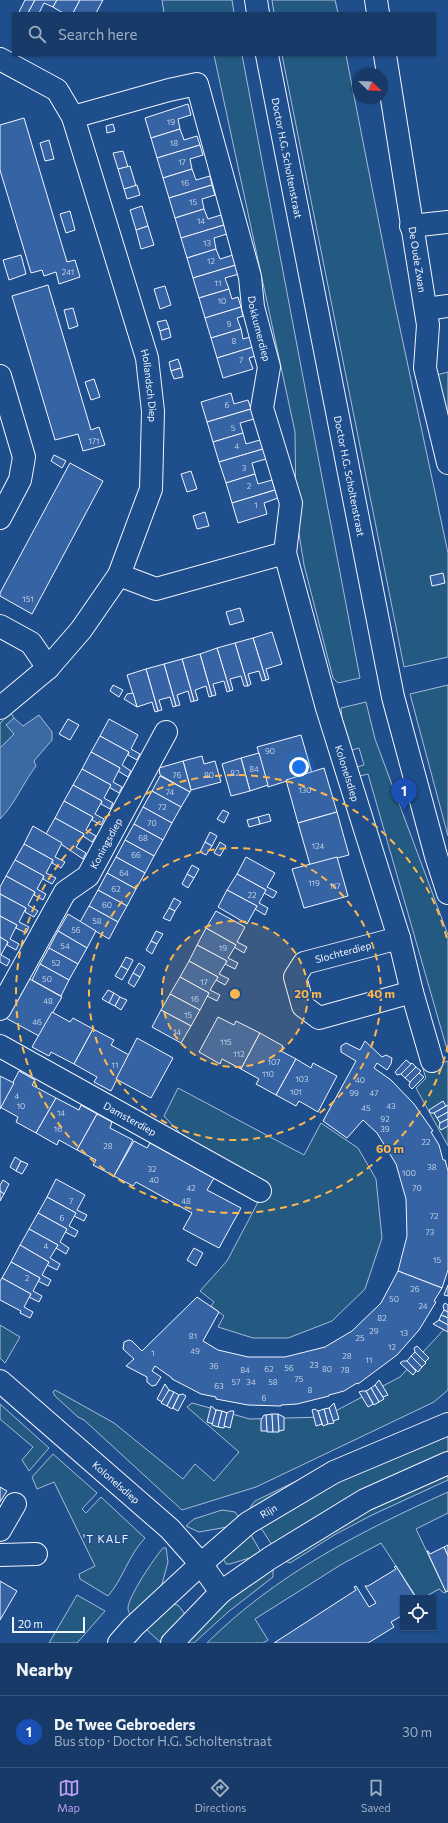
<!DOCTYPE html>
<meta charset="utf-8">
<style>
body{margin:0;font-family:Commissioner,sans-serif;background:#244571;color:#f1f3f6}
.controls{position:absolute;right:12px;bottom:12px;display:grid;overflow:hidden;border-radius:0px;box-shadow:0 1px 3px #0004}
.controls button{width:36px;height:36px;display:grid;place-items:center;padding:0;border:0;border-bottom:1px solid #36547d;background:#173a69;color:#f1f3f6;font:20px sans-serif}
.compass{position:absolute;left:352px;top:68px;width:36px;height:36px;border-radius:50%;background:#173a69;box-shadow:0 1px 3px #0004;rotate:113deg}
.scale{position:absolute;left:12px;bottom:10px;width:73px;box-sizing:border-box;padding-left:4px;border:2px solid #f2f6ff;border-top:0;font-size:11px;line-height:14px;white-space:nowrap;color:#f2f6ff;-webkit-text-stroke:3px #1f4e8c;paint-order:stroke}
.you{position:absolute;left:299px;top:767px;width:14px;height:14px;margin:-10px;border:3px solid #fff;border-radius:50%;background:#1a73e8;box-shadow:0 0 0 6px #1a73e833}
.badge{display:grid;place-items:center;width:26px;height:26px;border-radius:50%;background:#bca0f2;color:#fff;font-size:13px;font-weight:700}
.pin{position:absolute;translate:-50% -33px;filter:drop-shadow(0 1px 2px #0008)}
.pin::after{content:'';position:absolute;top:21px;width:14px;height:12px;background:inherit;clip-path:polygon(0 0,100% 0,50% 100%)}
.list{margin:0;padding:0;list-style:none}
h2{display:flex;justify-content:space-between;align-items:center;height:52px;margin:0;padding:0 16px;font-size:17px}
h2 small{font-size:13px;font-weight:400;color:#9eadc0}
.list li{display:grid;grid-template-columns:26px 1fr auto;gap:12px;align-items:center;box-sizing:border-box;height:72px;padding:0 16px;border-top:1px solid #36547d}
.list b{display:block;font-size:15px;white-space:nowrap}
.list p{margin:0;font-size:13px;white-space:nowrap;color:#9eadc0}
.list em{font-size:13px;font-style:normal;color:#9eadc0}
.icon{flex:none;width:22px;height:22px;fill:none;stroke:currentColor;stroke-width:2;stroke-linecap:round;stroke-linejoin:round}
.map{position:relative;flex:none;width:448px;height:1643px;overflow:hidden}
.search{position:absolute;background:#173a69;box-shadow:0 1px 3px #0004;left:12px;right:12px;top:12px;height:44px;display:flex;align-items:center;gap:10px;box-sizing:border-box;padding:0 14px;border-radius:0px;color:#9eadc0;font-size:15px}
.sheet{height:124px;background:#173a69}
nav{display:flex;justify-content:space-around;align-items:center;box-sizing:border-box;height:56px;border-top:1px solid #36547d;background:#173a69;font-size:11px;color:#9eadc0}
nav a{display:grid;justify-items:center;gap:2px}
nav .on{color:#bca0f2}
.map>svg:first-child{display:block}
</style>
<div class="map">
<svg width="448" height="1643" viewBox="0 0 448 1643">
<rect width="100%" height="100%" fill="#1f4e8c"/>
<!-- green -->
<g fill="#245a82" stroke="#a8bbd7">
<path d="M162,0H232L234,13H164Z"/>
<path d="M272,0H335L338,13H274Z"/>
<path d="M214,55H242L360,678L338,683L333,678L304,565L296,515L295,432Z"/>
<path d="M282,55H346L395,305L448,553V657L404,667Z"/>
<path d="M448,372V423L437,375Z"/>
<path d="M448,685V836L410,694Z"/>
<path d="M366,702L375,739L448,935V1053L368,774L360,776L357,767L364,765L359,748L352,750L342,718L341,708Z"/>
<path d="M11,713L14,718L7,725L14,734L0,748V723Z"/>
<path d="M448,1061V1146L416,1088L426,1078L423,1069Z"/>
<path d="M178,1088L304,1155L321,1123L358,1148L376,1179L382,1238L365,1289L332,1321L288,1338H253L218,1327L224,1316L211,1306L214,1302L200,1291L227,1261L266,1187L191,1145L164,1116Z"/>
<path d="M0,1325L20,1337L5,1363L0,1358Z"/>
<path d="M448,1325V1390L434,1402L256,1487L182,1510L84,1420L78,1417L55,1396L53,1392L55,1390L114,1423L183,1479L195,1464L214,1481L239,1452L187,1407L192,1403L250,1419L324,1417L400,1377Z"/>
<path d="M0,1404L49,1448L29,1471L22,1460L33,1447L0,1419Z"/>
<path d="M448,1431V1457L274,1548L261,1528L301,1501L340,1479Z"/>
<path d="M53,1454L97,1493L82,1509L86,1513L101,1497L145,1538C128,1556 123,1579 108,1596L80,1579L79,1574L95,1566L54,1482L37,1489L32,1477Z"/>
<path d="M448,1471V1480L372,1515L336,1534L290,1563L285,1561L320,1534Z"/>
<path d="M313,1473L250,1513L251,1506L255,1501Z"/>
<path d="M448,1492V1513L416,1529L446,1592L444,1593L439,1589L423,1598H417L381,1543L342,1564L255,1619L268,1640L263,1643H207C275,1575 361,1531 448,1492Z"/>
<path d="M222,1510L235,1512L244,1524L199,1532L186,1526L194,1519Z"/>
<path d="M251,1535L262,1554L230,1564H226L223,1558Z"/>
<path d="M163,1548H166L168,1562L159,1595L134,1619C131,1615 128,1613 128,1608C128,1597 155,1557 163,1548Z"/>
<path d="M273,1569V1577L228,1612L194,1643H182L226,1602Z"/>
<path d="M77,1595L105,1611L77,1643H49Z"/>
<path d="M170,1604L178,1605L185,1614L165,1643H161L145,1628Z"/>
</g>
<!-- water -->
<path fill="#3b69a3" stroke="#a8bbd7" d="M39,715L52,732V740L34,761L36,766C23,783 15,804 0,819V748L14,734L6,725L14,718L23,726Z"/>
<!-- building -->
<g fill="#3563a3" stroke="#f2f6ff">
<path d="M25,0H35L28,13H21L19,12Z"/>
<path d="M35,0H57L53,7L44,3L39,13H28Z"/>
<path d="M57,0H80L73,13H63L53,7Z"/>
<path d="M80,0H103L96,13H73Z"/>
<path d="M188,104L191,115L178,119L180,129L151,138L145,118Z"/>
<path d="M24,118L67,262L75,260L80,277L59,284L56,272L44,276L42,270L31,273L0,170V125Z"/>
<path d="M113,124L115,131L107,133L106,126Z"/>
<path d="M180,129L184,140L197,136L200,145L157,158L151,138Z"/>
<path d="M49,140L54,159L45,161L40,143Z"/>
<path d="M200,145L203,155L190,159L192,169L163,178L157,158Z"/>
<path d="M123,151L128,167L118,169L113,153Z"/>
<path d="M130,166L136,186L124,189L118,169Z"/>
<path d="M192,169L196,180L210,176L212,185L169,198L163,178Z"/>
<path d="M137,185L140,195L127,199L124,189Z"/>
<path d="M212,185L215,195L202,199L204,209L175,218L169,198Z"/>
<path d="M142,206L148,226L136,230L130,210Z"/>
<path d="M204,209L208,219L221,215L224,225L181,238L175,218Z"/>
<path d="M70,211L75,230L66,233L60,214Z"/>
<path d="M224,225L227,234L214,238L216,249L187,258L181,238Z"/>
<path d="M148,226L154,245L141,249L136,230Z"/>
<path d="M216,249L220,259L233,255L236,265L193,278L187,258Z"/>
<path d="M21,255L26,274L9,280L3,260Z"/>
<path d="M236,265L239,274L225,278L229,289L199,298L193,278Z"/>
<path d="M48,285L91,430L99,427L105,445L83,451L78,434L55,440L12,296Z"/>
<path d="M165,286L171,305L160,309L154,289Z"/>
<path d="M229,289L232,299L238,297L241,307L205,318L199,298Z"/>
<path d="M241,307L243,316L237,318L241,329L211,338L205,318Z"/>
<path d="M73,308L78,326L69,329L64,310Z"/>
<path d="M166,320L169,328L160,331L157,322Z"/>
<path d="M169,328L171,337L162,340L160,331Z"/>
<path d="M241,329L243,339L250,337L253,347L217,358L211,338Z"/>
<path d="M253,347L255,356L249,358L253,369L223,378L217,358Z"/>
<path d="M178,359L181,368L171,371L169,362Z"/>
<path d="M181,368L183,377L174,379L171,371Z"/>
<path d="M94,379L100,397L91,400L85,382Z"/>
<path d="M231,393L234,404L248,400L251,409L207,422L201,402Z"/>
<path d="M251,409L254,419L240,423L243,433L213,442L207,422Z"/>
<path d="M243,433L246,444L260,440L263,449L219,462L213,442Z"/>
<path d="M263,449L266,459L252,463L255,474L226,483L219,462Z"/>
<path d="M54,455L66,461L62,468L51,461Z"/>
<path d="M70,463L103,481L32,614L0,596V593Z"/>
<path d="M191,471L197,489L187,492L181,474Z"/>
<path d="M255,474L258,484L272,480L275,490L232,503L226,483Z"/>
<path d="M275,490L278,498L264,503L267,514L238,523L232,503Z"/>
<path d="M205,512L209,526L197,529L193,516Z"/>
<path d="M443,573L445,583L432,586L430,576Z"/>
<path d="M240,608L244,621L230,625L226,612Z"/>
<path d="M272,632L282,664L266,669L269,679L266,680L253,638Z"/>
<path d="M253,638L266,680L262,681L259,671L248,674L251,684L248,686L235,643Z"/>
<path d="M235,643L248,686H244L241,676L230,679L233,690L230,691L217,648Z"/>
<path d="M217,648L230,691L227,692L224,681L213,684L216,695L212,696L200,654Z"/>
<path d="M200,654L212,696L209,697L206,686L195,690L198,700L194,701L182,659Z"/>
<path d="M182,659L194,701L191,702L188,691L177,695L180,705L176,706L164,664Z"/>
<path d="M164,664L176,706L173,707L170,697L159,700L162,710L158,711L146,669Z"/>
<path d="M146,669L158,711L155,712L152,702L137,707L127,675Z"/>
<path d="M113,685L123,690L119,697L110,691Z"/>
<path d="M133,693L137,707L124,699L127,694Z"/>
<path d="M68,719L79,725L70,740L59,734Z"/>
<path d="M109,719L138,735L131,749L140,754L137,760L128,755L129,752L100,736Z"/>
<path d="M301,735L312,773L268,787L257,747Z"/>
<path d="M100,736L129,752L122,765L131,771L128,777L118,771L120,768L91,752Z"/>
<path d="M91,752L120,768L113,782L122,787L119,793L109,787L111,785L82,769Z"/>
<path d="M259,753L268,785L250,791L241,758Z"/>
<path d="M202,756L204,764L215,761L221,782L191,790L183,761Z"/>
<path d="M241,758L250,791L231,796L222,764Z"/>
<path d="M183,761L191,790L190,792L160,775L159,768Z"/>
<path d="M324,768L337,812L298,823L286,780Z"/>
<path d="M82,769L111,785L104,798L113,803L110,809L101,804L102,801L73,785Z"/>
<path d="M160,776L190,792L181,807L152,791Z"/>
<path d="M73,785L102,801L95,814L104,819L101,825L92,820L93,817L64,801Z"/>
<path d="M152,791L181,807L172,823L143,807Z"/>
<path d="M64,801L93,817L86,830L96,836L92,842L83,836L84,834L55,818Z"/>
<path d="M143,807L172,823L163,840L134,824Z"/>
<path d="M223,810L229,813L224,823L217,819Z"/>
<path d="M337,812L349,855L310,865L298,823Z"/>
<path d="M269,814L271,821L260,824L258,817Z"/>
<path d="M258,817L260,824L249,827L247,820Z"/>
<path d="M55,818L84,834L76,847L86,853L83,859L46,834Z"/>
<path d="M134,824L163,840L154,856L125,840Z"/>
<path d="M33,826L62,843L55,857L65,862L61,868L52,863L53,860L24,844Z"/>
<path d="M210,832L217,836L212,846L205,842Z"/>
<path d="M125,840L154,856L145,873L116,857Z"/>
<path d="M205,842L212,846L206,855L200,852Z"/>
<path d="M220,842L226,846L220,856L214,853Z"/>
<path d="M24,844L53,860L46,873L56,878L52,884L43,879L44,876L15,860Z"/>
<path d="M116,857L145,873L136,889L107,873Z"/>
<path d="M246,857L275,873L267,887L277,892L273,898L264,893L266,890L237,874Z"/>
<path d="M337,857L348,896L304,908L292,869Z"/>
<path d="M15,860L44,876L37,889L46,894L43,900L34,895L35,892L6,876Z"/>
<path d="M192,865L199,869L194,878L187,874Z"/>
<path d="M107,873L136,889L127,906L98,890Z"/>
<path d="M187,874L194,878L188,888L182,884Z"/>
<path d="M237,874L266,890L259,903L268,908L265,915L255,909L257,906L227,890Z"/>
<path d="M6,876L35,892L28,905L38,911L34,917L25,912L26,908L0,894V887Z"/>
<path d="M98,890L127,906L118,922L89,906Z"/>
<path d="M227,890L257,906L247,924L218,907Z"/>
<path d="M0,894L26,908L19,922L29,927L26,933L16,928L17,925L0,916Z"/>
<path d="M174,898L181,902L175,911L169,908Z"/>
<path d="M89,906L118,922L109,939L80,922Z"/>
<path d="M169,908L175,911L170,921L163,918Z"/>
<path d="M216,911L245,927L237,942L247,947L244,953L234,947L236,945L206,928Z"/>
<path d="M68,914L96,931L87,948L58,931Z"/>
<path d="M0,916L17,925L10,939L19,944L16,950L7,945L8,942L0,937Z"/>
<path d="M206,928L236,945L228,958L238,963L235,969L225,964L227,961L197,945Z"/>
<path d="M58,931L87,948L78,964L49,948Z"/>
<path d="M156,931L163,934L157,944L151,941Z"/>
<path d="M0,937L8,942L1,955L10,960L7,966L0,962Z"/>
<path d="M151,941L157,944L152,954L146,950Z"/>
<path d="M197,945L227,961L219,974L229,979L225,985L216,980L218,977L189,961Z"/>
<path d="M49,948L78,964L69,980L40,964Z"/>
<path d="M126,957L133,960L128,970L121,966Z"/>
<path d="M189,961L218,977L210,990L220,995L217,1001L207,996L209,993L180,977Z"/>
<path d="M139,963L145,967L140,977L133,973Z"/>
<path d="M40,964L69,980L61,996L32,980Z"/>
<path d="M121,966L128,970L122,980L115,976Z"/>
<path d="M133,973L140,977L134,987L128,983Z"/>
<path d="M26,977L62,997L39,1036L4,1017Z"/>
<path d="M180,977L209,993L200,1010L170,994Z"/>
<path d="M108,990L114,993L109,1003L102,999Z"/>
<path d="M114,993L120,997L115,1006L109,1003Z"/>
<path d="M170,994L200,1010L191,1026L161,1010Z"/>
<path d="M120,997L127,1000L121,1010L115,1006Z"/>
<path d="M161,1010L191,1026L181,1043L152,1027Z"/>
<path d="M52,1012L70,1022L73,1018L93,1029L74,1064L51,1052L49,1056L32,1047Z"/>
<path d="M218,1017L234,1025L236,1021L260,1033L241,1069L222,1059L220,1064L199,1052Z"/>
<path d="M93,1029L114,1040L111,1045L129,1055L111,1091L94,1082L97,1077L74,1064Z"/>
<path d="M260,1033L283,1046L281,1051L296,1059L276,1095L256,1084L259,1079L241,1069Z"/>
<path d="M137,1038L173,1058L151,1098L116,1079Z"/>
<path d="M365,1041L382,1057L386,1055L392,1058L391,1064L387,1070L377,1063L374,1068L391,1080L414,1104L433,1131L431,1132L439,1145L443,1160H445L448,1171V1270L442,1288L398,1271L407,1236L406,1199L396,1164L377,1133L363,1120L347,1138L323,1121L356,1061L341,1052V1046L346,1043L360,1050Z"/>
<path d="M296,1059L311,1068L313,1063L337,1076L318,1112L299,1101L296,1106L276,1095Z"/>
<path d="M406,1060L411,1064L401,1074L397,1075L395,1072Z"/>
<path d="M412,1063L416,1067L405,1078L401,1074Z"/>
<path d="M416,1067L421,1071L410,1082L405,1078Z"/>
<path d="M19,1071L35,1080L32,1085L56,1098L36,1133L16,1122L18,1117L0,1107Z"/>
<path d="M419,1073L424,1077L412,1089L409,1086L410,1082Z"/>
<path d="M0,1076L14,1083L0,1109Z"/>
<path d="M56,1098L79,1110L81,1105L97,1114L77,1150L59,1140L57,1145L36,1133Z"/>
<path d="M443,1101L446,1106L434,1113H430L429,1110Z"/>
<path d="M448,1105V1112L437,1118L434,1113Z"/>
<path d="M448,1112V1119L440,1123L437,1118Z"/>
<path d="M97,1114L112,1122L110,1128L133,1140L114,1176L93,1165L96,1160L77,1150Z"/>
<path d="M448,1119V1126L441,1130L439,1127L440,1123Z"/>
<path d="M134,1141L147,1148L150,1143L214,1178L207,1190L241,1208L219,1248L183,1229L192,1213L136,1182L133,1186L114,1176Z"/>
<path d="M15,1157L21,1161L16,1171L10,1167Z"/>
<path d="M21,1161L28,1164L22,1174L16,1171Z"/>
<path d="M56,1179L85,1195L77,1210L87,1215L84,1221L74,1216L76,1213L47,1197Z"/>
<path d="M3,1180L9,1184L4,1194L0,1191V1185Z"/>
<path d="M0,1191L4,1194L0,1201Z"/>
<path d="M47,1197L76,1213L69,1226L78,1231L75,1237L65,1232L67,1229L38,1213Z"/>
<path d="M38,1213L67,1229L60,1242L69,1248L66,1254L56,1248L58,1245L29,1229Z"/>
<path d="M29,1229L58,1245L50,1258L60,1264L57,1270L47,1265L49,1262L20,1245Z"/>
<path d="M20,1245L49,1262L42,1275L51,1280L48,1286L38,1281L40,1278L11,1262Z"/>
<path d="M194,1248L203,1253L196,1266L187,1260Z"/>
<path d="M11,1262L40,1278L33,1291L42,1296L39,1302L29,1297L31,1294L2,1278Z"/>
<path d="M398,1271L442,1288L434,1301L436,1302L419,1330L397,1355L358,1384L357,1383L344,1391L329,1395V1396L297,1404L281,1405V1406L248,1405L216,1399V1397L201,1394L172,1379V1378L155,1366L152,1371L161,1377L156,1385L152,1386L147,1382V1377L126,1366L134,1359L123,1349L124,1342L129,1340L132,1341L142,1351L197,1297L219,1312L203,1341L218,1350L248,1357H285L325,1347L352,1331L381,1303Z"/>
<path d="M2,1278L31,1294L24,1307L33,1312L30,1318L20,1313L21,1311L0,1300V1281Z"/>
<path d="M448,1285V1296L444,1295Z"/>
<path d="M445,1303L448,1305V1312L444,1310L443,1306Z"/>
<path d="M444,1310L448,1312V1318L441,1315Z"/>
<path d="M441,1315L448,1318V1325L439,1320Z"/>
<path d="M439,1320L448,1325V1332L433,1324Z"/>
<path d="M417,1346L429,1358L425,1362L415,1352L414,1348Z"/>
<path d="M415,1352L426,1363L422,1367L411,1356Z"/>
<path d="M411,1356L422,1367L418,1372L407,1361Z"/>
<path d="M403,1361H407L416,1371L413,1375L400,1363Z"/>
<path d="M379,1380L388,1395L383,1397L375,1385Z"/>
<path d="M165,1384L169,1390L162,1402L157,1399Z"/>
<path d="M375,1385L384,1399L379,1402L371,1388Z"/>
<path d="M371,1388L379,1402L374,1405L366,1391Z"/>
<path d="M169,1390L174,1392L167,1406L161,1403Z"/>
<path d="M362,1391H366L373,1404L368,1407L359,1392Z"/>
<path d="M174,1392L179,1395L172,1409L167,1406Z"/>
<path d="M183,1394L186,1396L178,1411L173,1408L179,1395Z"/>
<path d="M334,1403L339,1419L333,1421L329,1408Z"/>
<path d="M211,1406L216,1410L213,1424L207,1422Z"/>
<path d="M329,1408L334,1423L328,1424L324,1409Z"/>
<path d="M315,1409L318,1411L322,1424L316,1426L312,1410Z"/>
<path d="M324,1409L328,1424L323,1426L318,1411Z"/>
<path d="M216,1410L222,1411L218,1427L212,1425Z"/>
<path d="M222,1411L227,1413L224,1428L218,1427Z"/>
<path d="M230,1411H234L230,1428L224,1426L227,1413Z"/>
<path d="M272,1414L273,1432H267L266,1415Z"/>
<path d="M272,1414H278L279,1432H273Z"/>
<path d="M278,1414L284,1417V1430L279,1431Z"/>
<path d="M264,1415H266L267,1431H261V1420Z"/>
<path d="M0,1487L7,1491L0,1502Z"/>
<path d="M448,1545V1556L444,1547Z"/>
<path d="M444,1547L448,1556V1591L446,1592L427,1551H428L430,1554Z"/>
<path d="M396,1566L416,1598H403V1615L391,1622L394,1627L368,1643H274L356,1590L354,1587L356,1586L369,1607L376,1603L365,1586H368L396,1569L394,1567Z"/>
<path d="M0,1581L17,1591L0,1620Z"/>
</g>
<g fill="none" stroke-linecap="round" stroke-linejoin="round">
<!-- minor casing -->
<g stroke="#f2f6ff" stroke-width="24">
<g id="minor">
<path d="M376,0L378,13"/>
<path id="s1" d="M385,55L428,325L425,368L448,463"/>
<path id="s2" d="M0,59L57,90L73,117L147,358L153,411L151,489L119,575L81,630L48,668L0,708"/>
<path id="s3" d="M73,117L169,90L197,84L250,277L253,307L269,367L262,408L291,503L285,553L327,708L399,938L412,992L432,1061"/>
<path d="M411,226L448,222"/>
<path d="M426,309L448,306"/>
<path d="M0,376L24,457L20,480L0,518"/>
<path d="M119,575L156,589L285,553"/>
<path d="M0,626L31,643L48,668"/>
<path d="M399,938L304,963L295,977L303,1006L319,1018L412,992"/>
<path id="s4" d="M0,1009L65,892L88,876L166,732"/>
<path id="s5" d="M0,1046L260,1191"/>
<path id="s6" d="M0,1381L170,1529L201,1564L221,1592"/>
<path d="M0,1530L15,1504"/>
<path d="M0,1555L36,1554"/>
</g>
</g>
<!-- major casing -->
<g stroke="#f2f6ff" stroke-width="24">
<g id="major">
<path d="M256,0L258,13"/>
<path id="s7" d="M267,55L393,697L436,856L448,893"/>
<path id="s8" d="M119,1643L133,1627L201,1564L248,1523L334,1472L448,1424"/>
<path d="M172,1643L221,1592L270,1558L365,1500L448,1463"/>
</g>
</g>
<!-- minor -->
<use href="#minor" stroke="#1f4e8c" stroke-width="22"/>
<!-- major -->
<use href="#major" stroke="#1f4e8c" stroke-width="22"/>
</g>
<!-- distance rings -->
<circle cx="235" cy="994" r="73" fill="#ffb74d" fill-opacity=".12"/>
<g fill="none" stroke="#ffb74d" stroke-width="2" stroke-dasharray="7 5">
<circle cx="235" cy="994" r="73"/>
<circle cx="235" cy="994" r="146"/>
<path d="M448 1045A219 219 0 1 1 448 943"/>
</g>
<g text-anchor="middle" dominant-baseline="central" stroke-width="3" stroke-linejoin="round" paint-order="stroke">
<!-- number labels -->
<g font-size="8" fill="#c3d1e8">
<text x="171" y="122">19</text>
<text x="174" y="143">18</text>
<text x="182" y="162">17</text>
<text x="185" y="183">16</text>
<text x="193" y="202">15</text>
<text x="201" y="221">14</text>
<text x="207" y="243">13</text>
<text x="211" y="261">12</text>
<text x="68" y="272">241</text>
<text x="218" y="283">11</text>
<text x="222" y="301">10</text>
<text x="229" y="324">9</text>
<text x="234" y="341">8</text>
<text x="241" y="360">7</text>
<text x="227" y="405">6</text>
<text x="233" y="428">5</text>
<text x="94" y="441">171</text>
<text x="237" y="446">4</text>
<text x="244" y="468">3</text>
<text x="249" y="486">2</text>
<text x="256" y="505">1</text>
<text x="28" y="599">151</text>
<text x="270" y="751">90</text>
<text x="254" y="769">84</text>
<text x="235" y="773">82</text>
<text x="177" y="775">76</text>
<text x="209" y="775">80</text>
<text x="305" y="790">130</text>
<text x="170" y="792">74</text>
<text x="162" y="807">72</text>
<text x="152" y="823">70</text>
<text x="143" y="838">68</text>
<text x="318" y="846">124</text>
<text x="136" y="855">66</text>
<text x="124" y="873">64</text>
<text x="314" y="883">119</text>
<text x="335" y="886">117</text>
<text x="116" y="889">62</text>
<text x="252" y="895">22</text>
<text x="107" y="905">60</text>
<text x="97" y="921">58</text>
<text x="76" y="930">56</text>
<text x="65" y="946">54</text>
<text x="223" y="948">19</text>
<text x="56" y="963">52</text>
<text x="47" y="979">50</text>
<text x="204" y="982">17</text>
<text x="195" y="999">16</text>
<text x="48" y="1001">48</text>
<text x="188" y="1015">15</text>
<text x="37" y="1022">46</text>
<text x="177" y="1032">14</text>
<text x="226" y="1042">115</text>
<text x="239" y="1054">112</text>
<text x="274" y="1062">107</text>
<text x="115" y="1065">11</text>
<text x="268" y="1074">110</text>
<text x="302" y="1079">103</text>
<text x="360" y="1080">40</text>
<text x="296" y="1092">101</text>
<text x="354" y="1093">99</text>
<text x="374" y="1093">47</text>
<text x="17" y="1096">4</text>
<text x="21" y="1106">10</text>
<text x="391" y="1106">43</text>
<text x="366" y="1108">45</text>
<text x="61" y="1113">14</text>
<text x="385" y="1119">92</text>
<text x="58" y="1129">16</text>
<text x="385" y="1129">39</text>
<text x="426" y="1142">22</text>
<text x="108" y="1146">28</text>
<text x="432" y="1167">38</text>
<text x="152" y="1169">32</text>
<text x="409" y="1173">100</text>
<text x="154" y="1180">40</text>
<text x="191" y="1188">42</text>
<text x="417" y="1188">70</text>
<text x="71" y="1201">7</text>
<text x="186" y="1201">48</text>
<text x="434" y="1216">72</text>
<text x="62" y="1218">6</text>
<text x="430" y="1232">73</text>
<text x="46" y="1246">4</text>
<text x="437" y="1260">15</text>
<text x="27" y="1278">2</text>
<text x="415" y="1289">26</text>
<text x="394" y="1299">50</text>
<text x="423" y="1306">24</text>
<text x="382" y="1318">82</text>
<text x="374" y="1331">29</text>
<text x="404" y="1333">13</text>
<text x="193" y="1336">81</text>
<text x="360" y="1338">25</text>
<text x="392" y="1347">12</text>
<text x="195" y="1351">49</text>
<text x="153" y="1353">1</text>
<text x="347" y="1356">28</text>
<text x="369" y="1360">11</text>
<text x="314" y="1365">23</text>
<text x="214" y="1366">36</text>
<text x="289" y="1368">56</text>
<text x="269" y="1369">62</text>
<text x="327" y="1369">80</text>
<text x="245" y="1370">84</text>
<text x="345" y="1370">78</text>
<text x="299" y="1379">75</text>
<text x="236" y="1382">57</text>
<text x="251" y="1382">34</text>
<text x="273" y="1382">58</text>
<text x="219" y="1386">63</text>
<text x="310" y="1390">8</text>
<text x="264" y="1398">6</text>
</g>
<!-- street labels -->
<g font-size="10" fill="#f2f6ff" stroke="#1f4e8c">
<text stroke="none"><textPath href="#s7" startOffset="105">Doctor H.G. Scholtenstraat</textPath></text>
<text stroke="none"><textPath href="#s1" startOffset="207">De Oude Zwan</textPath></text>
<text stroke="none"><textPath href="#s3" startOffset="381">Dokkumerdiep</textPath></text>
<text stroke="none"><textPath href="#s2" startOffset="376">Hollandsch Diep</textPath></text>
<text stroke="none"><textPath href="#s7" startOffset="429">Doctor H.G. Scholtenstraat</textPath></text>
<text stroke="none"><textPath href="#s3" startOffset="841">Kolonelsdiep</textPath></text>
<text stroke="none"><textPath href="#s4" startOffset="199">Koningsdiep</textPath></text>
<text transform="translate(343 952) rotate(-15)">Slochterdiep</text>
<text stroke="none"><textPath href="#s5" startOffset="149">Damsterdiep</textPath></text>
<text stroke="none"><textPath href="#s6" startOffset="154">Kolonelsdiep</textPath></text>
<text stroke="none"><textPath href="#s8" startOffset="200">Rijn</textPath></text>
</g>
<!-- neighbourhood labels -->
<g font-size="11" letter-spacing="1" fill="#f2f6ff" stroke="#1f4e8c">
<text x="106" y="1538">'T KALF</text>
</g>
</g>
<circle cx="235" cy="994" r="6" fill="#ffb74d" stroke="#1f4e8c" stroke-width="2"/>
<g font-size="12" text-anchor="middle" font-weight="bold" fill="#ffb74d" stroke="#1f4e8c" stroke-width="3" stroke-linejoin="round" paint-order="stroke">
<text x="308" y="998">20 m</text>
<text x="381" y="998">40 m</text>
<text x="390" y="1153">60 m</text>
</g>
</svg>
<div class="controls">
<button><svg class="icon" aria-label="locate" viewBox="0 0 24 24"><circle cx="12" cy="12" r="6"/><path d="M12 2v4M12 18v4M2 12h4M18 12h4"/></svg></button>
</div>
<svg class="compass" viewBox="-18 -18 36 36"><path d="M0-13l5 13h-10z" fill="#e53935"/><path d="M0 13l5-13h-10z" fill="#9eadc0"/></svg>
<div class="scale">20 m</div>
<div class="you"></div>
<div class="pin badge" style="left:404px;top:811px;background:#1a4fb4">1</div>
<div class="search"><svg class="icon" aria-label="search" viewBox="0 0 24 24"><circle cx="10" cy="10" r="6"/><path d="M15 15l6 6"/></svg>Search here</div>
</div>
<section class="sheet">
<h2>Nearby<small></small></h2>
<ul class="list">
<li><span class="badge" style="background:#1a4fb4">1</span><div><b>De Twee Gebroeders</b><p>Bus stop · Doctor H.G. Scholtenstraat</p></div><em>30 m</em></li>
</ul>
</section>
<nav>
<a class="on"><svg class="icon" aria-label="map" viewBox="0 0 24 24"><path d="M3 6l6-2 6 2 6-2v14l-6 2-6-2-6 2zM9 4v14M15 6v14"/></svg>Map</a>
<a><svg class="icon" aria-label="directions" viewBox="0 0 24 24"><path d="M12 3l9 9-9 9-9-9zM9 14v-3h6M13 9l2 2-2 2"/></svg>Directions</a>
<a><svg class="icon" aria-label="saved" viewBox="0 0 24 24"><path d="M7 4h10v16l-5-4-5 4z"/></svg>Saved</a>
</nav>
